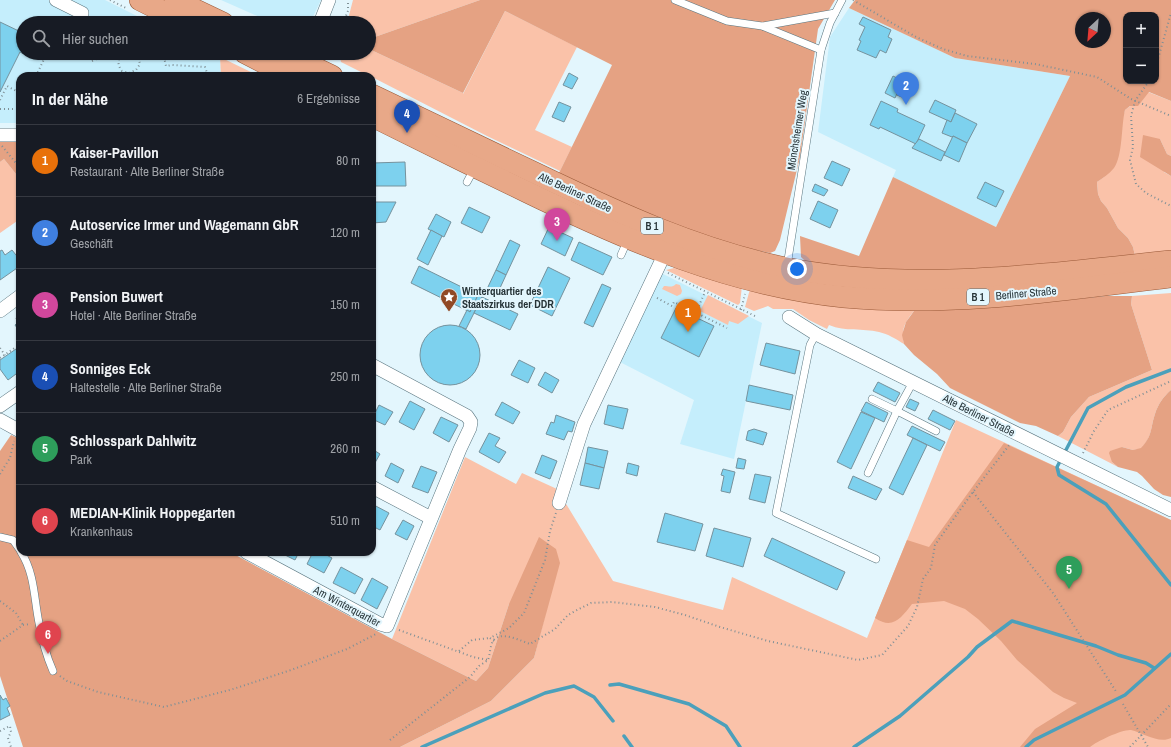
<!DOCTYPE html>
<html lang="de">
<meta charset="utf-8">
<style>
body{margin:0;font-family:"Archivo Narrow",sans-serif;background:#20242c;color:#f1f3f6}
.controls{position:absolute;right:12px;top:12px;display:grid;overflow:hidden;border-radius:8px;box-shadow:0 1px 3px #0004}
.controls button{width:36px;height:36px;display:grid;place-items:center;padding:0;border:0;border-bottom:1px solid #363941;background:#171b24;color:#f1f3f6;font:20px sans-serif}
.compass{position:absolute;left:1075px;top:12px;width:36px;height:36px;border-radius:50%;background:#171b24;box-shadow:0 1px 3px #0004;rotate:206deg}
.you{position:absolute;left:797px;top:269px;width:14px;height:14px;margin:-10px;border:3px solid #fff;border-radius:50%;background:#1a73e8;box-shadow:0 0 0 6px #1a73e833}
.badge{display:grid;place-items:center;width:26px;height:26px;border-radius:50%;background:#c5a698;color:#fff;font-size:13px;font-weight:700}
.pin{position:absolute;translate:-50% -33px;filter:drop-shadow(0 1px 2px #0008)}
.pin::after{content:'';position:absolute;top:21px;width:14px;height:12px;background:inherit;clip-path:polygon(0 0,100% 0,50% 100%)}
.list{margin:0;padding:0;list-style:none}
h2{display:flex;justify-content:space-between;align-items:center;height:52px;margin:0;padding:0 16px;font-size:17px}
h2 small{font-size:13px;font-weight:400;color:#9ea1a6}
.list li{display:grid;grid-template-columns:26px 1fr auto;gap:12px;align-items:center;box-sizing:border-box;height:72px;padding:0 16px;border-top:1px solid #363941}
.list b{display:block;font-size:15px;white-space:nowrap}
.list p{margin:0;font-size:13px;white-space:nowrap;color:#9ea1a6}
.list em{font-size:13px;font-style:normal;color:#9ea1a6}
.icon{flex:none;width:22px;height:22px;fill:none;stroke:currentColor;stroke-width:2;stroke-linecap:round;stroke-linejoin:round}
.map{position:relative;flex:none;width:1171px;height:747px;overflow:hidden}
.search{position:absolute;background:#171b24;box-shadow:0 1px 3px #0004;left:16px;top:16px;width:360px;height:44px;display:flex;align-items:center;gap:10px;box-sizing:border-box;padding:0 14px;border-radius:22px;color:#9ea1a6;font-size:15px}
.panel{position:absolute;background:#171b24;box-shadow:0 1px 3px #0004;left:16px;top:72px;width:360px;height:484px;border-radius:12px}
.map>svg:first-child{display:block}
</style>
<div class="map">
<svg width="1171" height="747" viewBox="0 0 1171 747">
<rect width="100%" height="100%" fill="#e3f6fd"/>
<!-- built -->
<g fill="#c5eefc">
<path d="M0,0H105L151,23H23V53H212L220,57L221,76H20V123H0Z"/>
<path d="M221,0H321L310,23H273Z"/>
<path d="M849,8L955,58L1070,76L996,227L893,177L896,170L818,132L830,37Z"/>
<path d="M661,273L762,323L734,459L680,444L694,400L618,361Z"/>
</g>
<!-- green -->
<g fill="#fac2a9">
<path d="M353,0H480L369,39V23H347Z"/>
<path d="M505,11L577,47L535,130L572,147L560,171L487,136L372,77V76H369L341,62L339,53H369V49L463,93V94Z"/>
<path d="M220,57L259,76H221Z"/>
<path d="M1148,92L1171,101V156L1167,154L1160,139L1164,172L1171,176V253L1135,256L1133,247L1128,238L1118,228L1107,208L1101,201L1098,194L1097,182L1104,177L1125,110C1134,102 1141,103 1148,92Z"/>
<path d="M4,159L20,179V219L0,233V162Z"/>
<path d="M674,268L682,269L742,286L740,303L738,305L666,270Z"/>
<path d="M676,284L680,285L682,291L681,294L677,296L662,289L664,286C669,286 672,288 676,284Z"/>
<path d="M750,289L900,310L914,311C905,322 901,329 904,344C896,339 888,334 879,332C862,328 846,332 829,325L827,329L809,320L793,309H773L768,306L754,311L745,307Z"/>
<path d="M1171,293V390C1164,396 1158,404 1155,414C1150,429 1153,435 1141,449L1133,450L1122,447L1112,462L1118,467L1058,436L1063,432L1071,417L1089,397L1152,370L1131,304L1132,296Z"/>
<path d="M708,295L749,316L738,324L729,321L728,325L700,311Z"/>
<path d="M956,420L1171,520V747H400L491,701L534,658L546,612L509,604L488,668L476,681L392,639L465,457L516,484L522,473L557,489L613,581L723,610L732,577L867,638Z"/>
</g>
<!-- forest -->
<g fill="#e5a283" fill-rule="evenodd">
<path d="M480,0H835L818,29L800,157L780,240L775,251L770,253L724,243L654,219L558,175L612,65L505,11L463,93L369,49V39Z"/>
<path d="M855,0H1171V101L1149,92L1138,106H1130L1125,110C1121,126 1123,155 1114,168C1109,174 1103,178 1097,182L1098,194L1101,201L1107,208L1118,228L1128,238L1133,247L1135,256L1000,270L896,273L806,262L801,257L800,236L859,256L893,177L996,227L1070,76L955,58L849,8ZM1126,15H1156V81H1126ZM1081,18H1105V42H1081Z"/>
<path d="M1143,135L1160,139L1167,154L1171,156V176L1140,157Z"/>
<path d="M20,140V179L4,159L0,162V141Z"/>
<path d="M1106,296H1132L1131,304L1152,370L1089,397L1071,417L1063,432L1058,436L1036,426L1020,423L950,388L937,374L914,355L904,344L902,335L906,322L914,311L996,307Z"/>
<path d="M1171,390V497L1163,495L1154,489L1142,476L1137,472L1118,467L1112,462L1109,453L1110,451L1122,447L1133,450L1141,448C1153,435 1150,429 1155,414C1158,404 1164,396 1171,390Z"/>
<path d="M11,435L20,439V552H230L392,639L476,681L488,668L509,604L539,537L556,549L560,563L534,658L491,701L400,747H23L0,676V451Z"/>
<path d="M1004,443L1171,520V738C1159,744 1143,733 1131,730C1123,729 1097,741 1090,747H1020L1035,729L1077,703L1064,698L1053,692L1017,660L1001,641L978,619L965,609L944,601L912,604C901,618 893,630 875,618L907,540L929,547Z"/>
</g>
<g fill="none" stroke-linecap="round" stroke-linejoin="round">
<!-- stream -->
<g stroke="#4ba0bb" stroke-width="3.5">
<path d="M1171,370L1126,387L1088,408L1057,467L1059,475L1106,504L1171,585"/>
<path d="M610,685L619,684L689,704L726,726L740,747"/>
<path d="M624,736L632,747"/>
<path d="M422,747L545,693L574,686L594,697L613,721"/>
<path d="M854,747L900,716L968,657L977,647L1012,621L1096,646L1118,655L1146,663L1154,668"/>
<path d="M1026,747L1034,740L1125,695L1171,654"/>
</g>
</g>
<!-- building -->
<g fill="#7dd1ee" stroke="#75929d">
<path d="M863,17L891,30L888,37L892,39L886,53L880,50L876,58L857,50L861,41L859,40L865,27L859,24Z"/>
<path d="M0,22L23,33V53H32L30,57L20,52L0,92Z"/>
<path d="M569,73L578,78L572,89L563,85Z"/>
<path d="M893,76L903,81L895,98L885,93Z"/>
<path d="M903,81L909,83L902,97L897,95Z"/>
<path d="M935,100L956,110L951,122L929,112Z"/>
<path d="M881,101L898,109L897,112L925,125L916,144L880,127L879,129L870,125Z"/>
<path d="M559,102L571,107L564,122L552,117Z"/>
<path d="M955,113L977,124L967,143L953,136L952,137L942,133L947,120L951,122Z"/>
<path d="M953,136L967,143L959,162L944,155Z"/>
<path d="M919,139L945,152L941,161L912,148Z"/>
<path d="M832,161L850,169L842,186L824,178Z"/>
<path d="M405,162L406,186H373L372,163Z"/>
<path d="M985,182L1004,191L996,207L977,198Z"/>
<path d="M815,184L828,190L824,196L812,191Z"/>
<path d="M818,201L838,210L830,228L810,219Z"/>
<path d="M372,202H396L386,222L372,223Z"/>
<path d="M469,207L490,217L482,233L461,223Z"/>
<path d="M436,214L451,222L444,237L428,229Z"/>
<path d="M549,227L573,238L565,256L541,244Z"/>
<path d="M431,230L442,236L428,265L417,259Z"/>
<path d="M510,240L520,245L506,275L496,270Z"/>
<path d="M579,242L612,257L603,275L571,260Z"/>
<path d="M2,250L5,255L12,250L20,260V266L0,280V251Z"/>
<path d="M419,266L478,295L470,312L411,283Z"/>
<path d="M548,267L570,278L552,316L530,305Z"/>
<path d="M496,270L506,275L500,288L503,289L500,296L487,289Z"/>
<path d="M602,284L611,288L593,327L584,323Z"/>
<path d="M478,295L482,297L466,329L459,326L467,310L470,312Z"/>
<path d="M482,297L518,314L510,330L474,313Z"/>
<path d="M676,308L714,326L699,357L661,338Z"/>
<path d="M20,321V332L15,325Z"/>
<circle cx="450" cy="355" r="30"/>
<path d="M766,343L800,351L795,374L760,365Z"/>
<path d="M16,349L20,355V371L8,380L0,369V360Z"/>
<path d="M519,360L535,368L528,383L511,375Z"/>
<path d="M545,372L559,380L552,393L538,385Z"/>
<path d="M878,382L900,393L895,402L873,391Z"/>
<path d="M749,385L793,395L790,410L746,401Z"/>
<path d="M910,399L919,403L915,411L906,407Z"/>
<path d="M410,401L425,409L414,430L399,422Z"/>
<path d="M502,402L520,412L513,424L495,415Z"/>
<path d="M866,402L888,413L884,422L861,411Z"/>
<path d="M379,405L393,412L385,425L372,419Z"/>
<path d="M608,405L628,409L623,429L604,424Z"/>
<path d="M933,410L955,421L950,430L928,419Z"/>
<path d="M861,412L875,418L851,469L837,462Z"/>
<path d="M556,415L575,422L572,432L568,431L564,440L546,434L551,422L554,423Z"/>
<path d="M441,417L458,425L449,442L433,433Z"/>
<path d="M912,426L945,442L940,451L907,435Z"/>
<path d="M754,429L767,433L763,445L746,440L748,431Z"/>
<path d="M489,433L500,438L495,446L506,452L499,463L479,452Z"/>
<path d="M913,438L927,445L903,495L889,488Z"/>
<path d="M588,447L608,451L604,468L585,463Z"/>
<path d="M372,449L380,454L372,468Z"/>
<path d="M542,455L557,461L550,479L535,473Z"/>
<path d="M738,458L746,460L744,469L736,468Z"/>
<path d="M391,463L404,470L398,483L385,476Z"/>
<path d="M585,463L604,468L599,489L580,485Z"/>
<path d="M628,463L639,466L637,476L626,473Z"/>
<path d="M421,466L437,472L428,493L412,487Z"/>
<path d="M723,469L735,472L730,493L721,491L724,476L721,475Z"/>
<path d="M755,474L771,477L765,503L749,499Z"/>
<path d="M853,476L882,489L876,500L848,488Z"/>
<path d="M372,504L389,513L380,530L372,526Z"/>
<path d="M665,513L703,524L695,551L657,542Z"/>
<path d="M403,520L414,526L407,540L395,534Z"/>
<path d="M714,528L751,538L743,567L706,556Z"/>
<path d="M772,538L845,572L837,590L764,556Z"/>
<path d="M279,552H299L295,560Z"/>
<path d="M313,552H321L332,558L324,573L307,564Z"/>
<path d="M341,567L363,579L355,594L333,583Z"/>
<path d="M372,578L388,587L377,609L361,600Z"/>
<path d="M0,695L3,700L6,698L10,706L7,708L10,715L0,720Z"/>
</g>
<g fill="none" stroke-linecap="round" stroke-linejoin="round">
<!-- service casing -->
<g stroke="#59757f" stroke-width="8">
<g id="service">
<path d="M675,0L727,21L762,26L821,50"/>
<path d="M763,26L835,13"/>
<path d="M467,182L474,169"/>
<path d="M621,255L628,239"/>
<path d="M787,266L821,50L830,23L842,0"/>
<path d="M816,334L810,345L776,513L876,559"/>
<path d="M872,399L897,411L913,382"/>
<path d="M868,473L897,411L936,431"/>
<path d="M0,537L13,540L20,550"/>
<path d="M21,552C35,574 34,599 39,623C42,640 46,655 53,671"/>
</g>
</g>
<!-- minor casing -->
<g stroke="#59757f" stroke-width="14">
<g id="minor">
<path d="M56,0L82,13L81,23"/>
<path d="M320,23L329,0"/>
<path d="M0,135H20"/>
<path d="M0,311L20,296"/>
<path d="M789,317L816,334L1171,510"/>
<path d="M0,406L20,392"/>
<path d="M0,420L20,431"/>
<path d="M372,487L431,518"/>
<path d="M559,503L584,424L665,253"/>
<path d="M246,552L380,624L387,626L460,449L470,428L471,422L467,416L372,365"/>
</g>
</g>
<!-- primary casing -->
<g stroke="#9a5938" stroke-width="22">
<g id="primary">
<path d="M140,0L186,23"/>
<path d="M175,0L223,23"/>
<path d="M245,53L290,76"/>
<path d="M284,53L332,76"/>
<path d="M372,95C426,121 481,147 535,173C616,212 698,250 786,268C912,293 1045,274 1171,261"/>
<path d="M372,116C424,142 475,167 527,192C628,241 732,286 844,297C953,307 1063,290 1171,277"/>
</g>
</g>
<!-- path -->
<g stroke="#809096" stroke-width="2" stroke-dasharray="1 3" stroke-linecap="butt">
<path d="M110,0L126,8"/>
<path d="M853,0L916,37L943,49L967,56L1035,64L1097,77L1131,99L1171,116"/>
<path d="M343,23L348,11V0"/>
<path d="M124,53C117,58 117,65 122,71L129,73L136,70L140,64L138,57L134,53"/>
<path d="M163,53L166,66L172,65L205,67L208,76"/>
<path d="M217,53L230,60"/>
<path d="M333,53L334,60"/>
<path d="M92,61L110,53"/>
<path d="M1156,66L1171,13"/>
<path d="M36,76L47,53"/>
<path d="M1149,81L1135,101L1131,116L1133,147L1130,160L1136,184L1146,193L1171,206"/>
<path d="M0,100L7,86L20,93"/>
<path d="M0,109H20"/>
<path d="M2,146L20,168"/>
<path d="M668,273L757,317"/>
<path d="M657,298L672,306L674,302L727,328"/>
<path d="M741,310L745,294"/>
<path d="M694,317L705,292"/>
<path d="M16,319L20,316"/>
<path d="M0,348L5,355"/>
<path d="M0,358L19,345"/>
<path d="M1083,453L1094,431L1108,410L1171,381"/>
<path d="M0,474L10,458L14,441"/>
<path d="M973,492L1053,593L1117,693"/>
<path d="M0,601L16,613L23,625"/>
<path d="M399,630L473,657L488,660"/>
<path d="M0,641L23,625L31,624"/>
<path d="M494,641L490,638L509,628L524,613L545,560L550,531L556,513"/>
<path d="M459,651L472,640L490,638"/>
<path d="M60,676L67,681L98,692L164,707L230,690L291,670L347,649L376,634"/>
<path d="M1123,704L1148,747"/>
<path d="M0,731L10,726L11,732L8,738L11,747"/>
<path d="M390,740L470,677L479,666L488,660C490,655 490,646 493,641C500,630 521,641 530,644L555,629L568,615L577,610L591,603L612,602L655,607L685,615L720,627L768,641L858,660L882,655L908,626L917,607L923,579L931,568L935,545L973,492L1010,444"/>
<path d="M1130,747L1171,704"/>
</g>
<!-- service -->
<use href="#service" stroke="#fff" stroke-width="7"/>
<!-- minor -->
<use href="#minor" stroke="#fff" stroke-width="13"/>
<!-- primary -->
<use href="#primary" stroke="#e8a888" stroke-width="21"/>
</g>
<!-- icons -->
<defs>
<g id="sight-pin" transform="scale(0.9)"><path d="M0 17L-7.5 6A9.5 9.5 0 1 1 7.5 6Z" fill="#904925" stroke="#e3f6fd"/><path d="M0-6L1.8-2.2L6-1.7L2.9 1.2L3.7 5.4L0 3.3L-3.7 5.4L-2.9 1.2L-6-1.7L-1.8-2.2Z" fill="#fff"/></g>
</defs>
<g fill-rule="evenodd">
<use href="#sight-pin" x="449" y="297"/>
</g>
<g text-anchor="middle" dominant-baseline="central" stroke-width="4" stroke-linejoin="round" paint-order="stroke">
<!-- shield labels -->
<g fill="#e3f6fd" stroke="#5f6e72" stroke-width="1">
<rect x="641" y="218" width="22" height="16" rx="3"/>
<rect x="967" y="289" width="22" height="16" rx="3"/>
</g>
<g font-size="10" font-weight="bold" fill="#263337">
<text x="652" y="226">B 1</text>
<text x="978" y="297">B 1</text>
</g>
<!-- street labels -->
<g font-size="11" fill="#263337" stroke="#e3f6fd">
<text transform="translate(797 130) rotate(-81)">Mönchsheimer Weg</text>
<text transform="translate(575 192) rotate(25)">Alte Berliner Straße</text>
<text transform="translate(1026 293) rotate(-5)">Berliner Straße</text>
<text transform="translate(979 415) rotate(27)">Alte Berliner Straße</text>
<text transform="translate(347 606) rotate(28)">Am Winterquartier</text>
</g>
<!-- poi labels -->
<g font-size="11" font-weight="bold" fill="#263337" stroke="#e3f6fd" text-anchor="start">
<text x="462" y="291">Winterquartier des<tspan x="462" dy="13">Staatszirkus der DDR</tspan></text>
</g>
</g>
</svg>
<div class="controls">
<button>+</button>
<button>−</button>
</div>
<svg class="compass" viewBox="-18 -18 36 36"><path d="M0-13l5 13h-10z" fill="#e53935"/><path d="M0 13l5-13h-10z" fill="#9ea1a6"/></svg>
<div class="you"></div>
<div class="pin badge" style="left:688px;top:332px;background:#e8710a">1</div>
<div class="pin badge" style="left:906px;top:105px;background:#3f7fe0">2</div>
<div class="pin badge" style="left:557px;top:241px;background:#d1479c">3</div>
<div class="pin badge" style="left:407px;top:133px;background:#1a4fb4">4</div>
<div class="pin badge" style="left:1069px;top:589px;background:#2e9e5b">5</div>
<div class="pin badge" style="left:48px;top:654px;background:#e0444e">6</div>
<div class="search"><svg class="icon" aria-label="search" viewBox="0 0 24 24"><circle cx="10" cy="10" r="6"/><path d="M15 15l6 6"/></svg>Hier suchen</div>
<section class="panel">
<h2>In der Nähe<small>6 Ergebnisse</small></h2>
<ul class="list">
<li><span class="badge" style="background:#e8710a">1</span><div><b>Kaiser-Pavillon</b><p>Restaurant · Alte Berliner Straße</p></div><em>80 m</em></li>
<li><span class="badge" style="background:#3f7fe0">2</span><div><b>Autoservice Irmer und Wagemann GbR</b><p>Geschäft</p></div><em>120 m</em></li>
<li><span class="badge" style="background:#d1479c">3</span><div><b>Pension Buwert</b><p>Hotel · Alte Berliner Straße</p></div><em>150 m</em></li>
<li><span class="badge" style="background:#1a4fb4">4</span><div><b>Sonniges Eck</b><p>Haltestelle · Alte Berliner Straße</p></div><em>250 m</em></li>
<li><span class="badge" style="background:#2e9e5b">5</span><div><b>Schlosspark Dahlwitz</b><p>Park</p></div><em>260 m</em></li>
<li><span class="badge" style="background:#e0444e">6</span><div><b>MEDIAN-Klinik Hoppegarten</b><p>Krankenhaus</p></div><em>510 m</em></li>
</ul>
</section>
</div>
